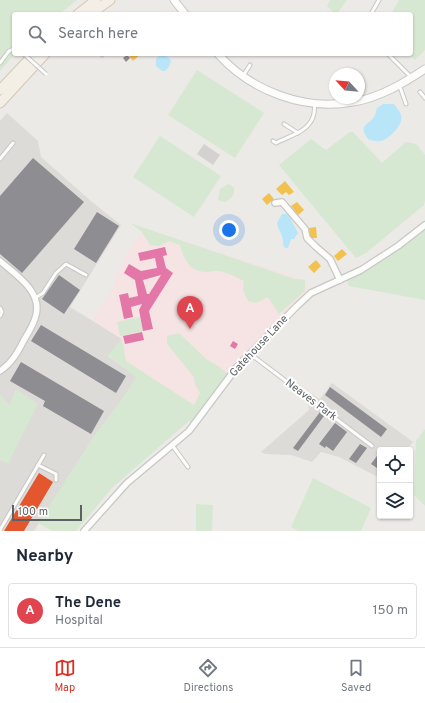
<!DOCTYPE html>
<style>
body{margin:0;font-family:Overpass,sans-serif;background:#f2f2f3;color:#1f2937}
.controls{position:absolute;right:12px;bottom:12px;display:grid;overflow:hidden;border-radius:4px;box-shadow:0 1px 3px #0004}
.controls button{width:36px;height:36px;display:grid;place-items:center;padding:0;border:0;border-bottom:1px solid #e0e1e3;background:#fff;color:#1f2937;font:20px sans-serif}
.compass{position:absolute;left:329px;top:68px;width:36px;height:36px;border-radius:50%;background:#fff;box-shadow:0 1px 3px #0004;rotate:296deg}
.scale{position:absolute;left:12px;bottom:10px;width:70px;box-sizing:border-box;padding-left:4px;border:2px solid #5c6165;border-top:0;font-size:11px;line-height:14px;white-space:nowrap;color:#5c6165;-webkit-text-stroke:3px #fff;paint-order:stroke}
.you{position:absolute;left:229px;top:230px;width:14px;height:14px;margin:-10px;border:3px solid #fff;border-radius:50%;background:#1a73e8;box-shadow:0 0 0 6px #1a73e833}
.badge{display:grid;place-items:center;width:26px;height:26px;border-radius:50%;background:#d93025;color:#fff;font-size:13px;font-weight:700}
.pin{position:absolute;translate:-50% -33px;filter:drop-shadow(0 1px 2px #0008)}
.pin::after{content:'';position:absolute;top:21px;width:14px;height:12px;background:inherit;clip-path:polygon(0 0,100% 0,50% 100%)}
.list{margin:0;padding:0;list-style:none}
h2{display:flex;justify-content:space-between;align-items:center;height:52px;margin:0;padding:0 16px;font-size:17px}
h2 small{font-size:13px;font-weight:400;color:#747a83}
.list li{display:grid;grid-template-columns:26px 1fr auto;gap:12px;align-items:center;box-sizing:border-box;height:56px;margin:0 8px 8px;padding:0 8px;border:1px solid #e0e1e3;border-radius:4px}
.list b{display:block;font-size:15px;white-space:nowrap}
.list p{margin:0;font-size:13px;white-space:nowrap;color:#747a83}
.list em{font-size:13px;font-style:normal;color:#747a83}
.icon{flex:none;width:22px;height:22px;fill:none;stroke:currentColor;stroke-width:2;stroke-linecap:round;stroke-linejoin:round}
.map{position:relative;flex:none;width:425px;height:531px;overflow:hidden}
.search{position:absolute;background:#fff;box-shadow:0 1px 3px #0004;left:12px;right:12px;top:12px;height:44px;display:flex;align-items:center;gap:10px;box-sizing:border-box;padding:0 14px;border-radius:4px;color:#747a83;font-size:15px}
.sheet{height:116px;background:#fff}
nav{display:flex;justify-content:space-around;align-items:center;box-sizing:border-box;height:56px;border-top:1px solid #e0e1e3;background:#fff;font-size:11px;color:#747a83}
nav a{display:grid;justify-items:center;gap:2px}
nav .on{color:#d93025}
.map>svg:first-child{display:block}
</style>
<div class="map">
<svg width="425" height="531" viewBox="0 0 425 531">
<rect width="100%" height="100%" fill="#eceae6"/>
<!-- industrial -->
<g fill="#dddbd7">
<path d="M7,113L38,141L41,157L92,202L121,225L70,307L122,339L108,356L137,377L123,398L91,441L34,531H0V460L8,463L16,389L10,406L0,395V121Z"/>
<path d="M332,383L413,442L406,450H380V478L339,457L321,452L312,462L291,455L265,454L261,452L309,410L308,399L312,394L320,399Z"/>
</g>
<!-- medical -->
<path fill="#f5e4e3" d="M145,229L305,280L311,293L255,347L204,411L126,361L122,339L92,320L113,288L118,271L125,256Z"/>
<!-- green -->
<g fill="#d6e8d1">
<path d="M0,0H77L59,14H14V54H15L0,71Z"/>
<path d="M330,0H347L337,14H335L327,6Z"/>
<path d="M399,0H425V50L415,60L409,54H411V14H391Z"/>
<path d="M197,70L264,113L235,158L168,115Z"/>
<path d="M350,132H353L382,163L406,142L416,144L425,155V200L424,205L366,253L356,258L279,165L311,139L326,150Z"/>
<path d="M160,136L221,176L194,217L133,177Z"/>
<path d="M229,184L234,188C235,195 231,199 225,202L221,201L218,199L220,189Z"/>
<path d="M130,223L295,279L305,280V291L279,314L268,297L256,303L248,301L243,290L244,281C236,277 227,272 218,271C214,270 210,272 206,272C189,271 184,260 180,245L169,241L160,246L150,245L142,232Z"/>
<path d="M425,225V300L349,286L347,280Z"/>
<path d="M140,317L143,331L120,336L117,322Z"/>
<path d="M179,333L206,359L218,366L230,376L194,425L189,421L113,487L76,531H52L38,523L91,441L123,398L136,377L108,355L122,339L126,361L194,405L200,393L195,384L194,377L167,344V336Z"/>
<path d="M16,389L38,404L8,464L0,460V395L10,406Z"/>
<path d="M425,429V506L414,495L416,441Z"/>
<path d="M313,478L371,508L361,531H299L291,527Z"/>
<path d="M196,504L213,505L212,531H196Z"/>
</g>
<!-- water -->
<g fill="#b9e5f8">
<path d="M160,54L165,55L171,60L169,67L165,71H162L156,66V59Z"/>
<path d="M383,104H394C396,107 400,111 401,115C404,125 389,139 381,141C376,142 372,140 368,139C357,123 370,126 375,115C376,113 376,111 377,108Z"/>
<path d="M282,214H288L298,233L294,239H291L288,248H285L283,245C284,236 279,232 277,223Z"/>
</g>
<!-- homes -->
<g fill="#f2c14e">
<path d="M131,54H141L133,61L129,56Z"/>
<path d="M285,181L294,192L289,195L286,192L282,195L276,189Z"/>
<path d="M269,193L274,199L267,205L262,199Z"/>
<path d="M297,202L304,210L298,215L291,206Z"/>
<path d="M316,227L317,238H310L309,228Z"/>
<path d="M342,249L347,254L338,261L334,256Z"/>
<path d="M316,260L321,266L314,273L308,267Z"/>
</g>
<!-- shops -->
<path fill="#e4572e" d="M39,473L53,482L24,531H4Z"/>
<!-- health -->
<g fill="#e377a8" fill-rule="evenodd">
<path d="M165,247L167,255L163,256L166,268L173,273L149,311L153,329L143,331L139,310L142,304L131,307L133,317L124,319L119,295L128,293L129,298L138,296L135,280L124,273L129,264L141,271L157,268L155,258L140,261L138,253ZM161,275L149,294H147L143,280Z"/>
<path d="M142,332L144,340L125,344L123,336Z"/>
<path d="M233,341L238,344L235,349L230,346Z"/>
</g>
<!-- industry -->
<g fill="#8d8d92">
<path d="M127,55L130,58L126,62L123,58Z"/>
<path d="M33,158L84,202L22,273L0,254V196Z"/>
<path d="M97,212L119,226L96,263L74,249Z"/>
<path d="M59,275L80,290L64,314L42,299Z"/>
<path d="M41,325L126,376L116,393L31,341Z"/>
<path d="M21,362L104,411L91,434L43,406L45,401L10,381Z"/>
<path d="M330,387L387,429L381,437L325,395Z"/>
<path d="M320,412L324,416L298,451L293,448Z"/>
<path d="M335,423L347,432L333,451L326,446L325,448L319,444Z"/>
<path d="M360,444L367,448L356,463L349,459Z"/>
<path d="M380,452V470L371,464Z"/>
</g>
<!-- building -->
<path fill="#d4d2d0" d="M204,144L220,155L213,165L197,154Z"/>
<g fill="none" stroke-linecap="round" stroke-linejoin="round">
<!-- service casing -->
<g stroke="#c7c7c7" stroke-width="5">
<g id="service">
<path d="M371,14L379,0"/>
<path d="M388,54L411,77"/>
<path d="M102,55L103,54"/>
<path d="M0,63L9,51L14,49"/>
<path d="M243,76L250,65"/>
<path d="M399,84L406,104"/>
<path d="M420,92L425,98"/>
<path d="M284,124L298,133"/>
<path d="M273,141L276,143C289,136 308,132 313,117C315,113 314,108 315,104"/>
<path d="M0,159L13,143"/>
<path d="M35,298L43,293L56,273L66,264L86,275"/>
<path d="M0,308L2,312L0,316"/>
<path d="M249,353L372,446"/>
<path d="M172,445L188,467"/>
<path d="M38,465L56,474V480"/>
<path d="M0,530L44,455"/>
</g>
</g>
<!-- minor casing -->
<g stroke="#c7c7c7" stroke-width="8">
<g id="minor">
<path d="M275,203L282,202L305,229L307,238L315,246L330,259L340,280"/>
<path d="M0,261C16,275 42,291 36,315C34,324 29,332 24,340C18,352 12,363 0,371"/>
<path d="M84,531L127,483L189,431L237,367L297,306L311,293L361,270L398,246L425,225"/>
</g>
</g>
<!-- tertiary casing -->
<g stroke="#c7c7c7" stroke-width="9">
<g id="tertiary">
<path d="M174,0L185,14"/>
<path d="M218,54C251,91 304,111 353,102C379,98 404,83 425,69"/>
</g>
</g>
<!-- primary casing -->
<g stroke="#d5c7b3" stroke-width="11">
<g id="primary">
<path d="M78,14L96,0"/>
<path d="M90,14L110,0"/>
<path d="M0,90L34,54"/>
<path d="M0,103L45,54"/>
</g>
</g>
<!-- service -->
<use href="#service" stroke="#fcfcfb" stroke-width="3"/>
<!-- minor -->
<use href="#minor" stroke="#fcfcfb" stroke-width="5.5"/>
<!-- tertiary -->
<use href="#tertiary" stroke="#fcfcfb" stroke-width="7"/>
<!-- primary -->
<use href="#primary" stroke="#f3efe7" stroke-width="9"/>
<!-- service-bridge casing -->
<g stroke="#c7c7c7" stroke-width="5" stroke-linecap="butt">
<path id="service-bridge" d="M24,54L46,74"/>
</g>
<!-- service-bridge -->
<use href="#service-bridge" stroke="#fcfcfb" stroke-width="3"/>
</g>
<g text-anchor="middle" dominant-baseline="central" stroke-width="4" stroke-linejoin="round" paint-order="stroke">
<!-- street labels -->
<g font-size="11" fill="#5c6165" stroke="#fff">
<text transform="translate(259 346) rotate(-47)">Gatehouse Lane</text>
<text transform="translate(311 400) rotate(37)">Neaves Park</text>
</g>
</g>
</svg>
<div class="controls">
<button><svg class="icon" aria-label="locate" viewBox="0 0 24 24"><circle cx="12" cy="12" r="6"/><path d="M12 2v4M12 18v4M2 12h4M18 12h4"/></svg></button>
<button><svg class="icon" aria-label="layers" viewBox="0 0 24 24"><path d="M12 4l9 5-9 5-9-5zM3 14l9 5 9-5"/></svg></button>
</div>
<svg class="compass" viewBox="-18 -18 36 36"><path d="M0-13l5 13h-10z" fill="#e53935"/><path d="M0 13l5-13h-10z" fill="#747a83"/></svg>
<div class="scale">100 m</div>
<div class="you"></div>
<div class="pin badge" style="left:190px;top:329px;background:#e0444e">A</div>
<div class="search"><svg class="icon" aria-label="search" viewBox="0 0 24 24"><circle cx="10" cy="10" r="6"/><path d="M15 15l6 6"/></svg>Search here</div>
</div>
<section class="sheet">
<h2>Nearby<small></small></h2>
<ul class="list">
<li><span class="badge" style="background:#e0444e">A</span><div><b>The Dene</b><p>Hospital</p></div><em>150 m</em></li>
</ul>
</section>
<nav>
<a class="on"><svg class="icon" aria-label="map" viewBox="0 0 24 24"><path d="M3 6l6-2 6 2 6-2v14l-6 2-6-2-6 2zM9 4v14M15 6v14"/></svg>Map</a>
<a><svg class="icon" aria-label="directions" viewBox="0 0 24 24"><path d="M12 3l9 9-9 9-9-9zM9 14v-3h6M13 9l2 2-2 2"/></svg>Directions</a>
<a><svg class="icon" aria-label="saved" viewBox="0 0 24 24"><path d="M7 4h10v16l-5-4-5 4z"/></svg>Saved</a>
</nav>
